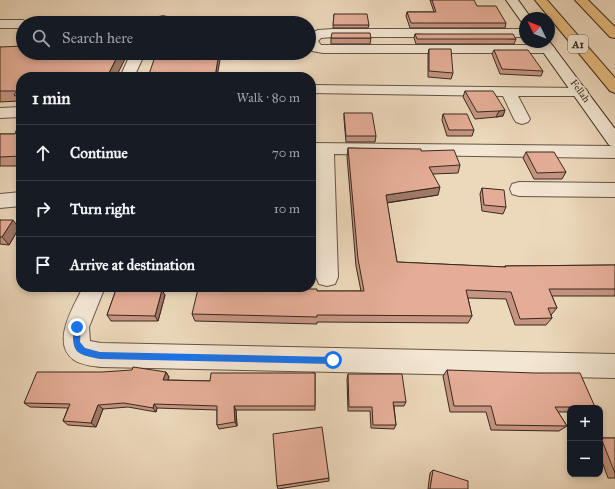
<!DOCTYPE html>
<meta charset="utf-8">
<style>
body{margin:0;font-family:"IM FELL Great Primer",serif;background:#20242c;color:#f1f3f6}
.controls{position:absolute;right:12px;bottom:12px;display:grid;overflow:hidden;border-radius:8px;box-shadow:0 2px 6px #0003}
.controls button{width:36px;height:36px;display:grid;place-items:center;padding:0;border:0;border-bottom:1px solid #363941;background:#171b24;color:#f1f3f6;font:20px sans-serif}
.compass{position:absolute;left:519px;top:12px;width:36px;height:36px;border-radius:50%;background:#171b24;box-shadow:0 2px 6px #0003;rotate:313deg}
.stop{position:absolute;width:12px;height:12px;margin:-9px;border:3px solid #1a73e8;border-radius:50%;background:#fff}
.stop.end{background:#1a73e8;border-color:#fff;box-shadow:0 1px 4px #0008}
.list{margin:0;padding:0;list-style:none}
h2{display:flex;justify-content:space-between;align-items:center;height:52px;margin:0;padding:0 16px;font-size:17px}
h2 small{font-size:13px;font-weight:400;color:#9ea1a6}
.list li{display:grid;grid-template-columns:26px 1fr auto;gap:12px;align-items:center;box-sizing:border-box;height:56px;padding:0 16px;border-top:1px solid #363941}
.list b{display:block;font-size:15px;white-space:nowrap}
.list em{font-size:13px;font-style:normal;color:#9ea1a6}
.icon{flex:none;width:22px;height:22px;fill:none;stroke:currentColor;stroke-width:2;stroke-linecap:round;stroke-linejoin:round}
.map{position:relative;flex:none;width:615px;height:489px;overflow:hidden}
.search{position:absolute;background:#171b24;box-shadow:0 2px 6px #0003;left:16px;top:16px;width:300px;height:44px;display:flex;align-items:center;gap:10px;box-sizing:border-box;padding:0 14px;border-radius:22px;color:#9ea1a6;font-size:15px}
.panel{position:absolute;background:#171b24;box-shadow:0 2px 6px #0003;left:16px;top:72px;width:300px;height:220px;border-radius:16px}
.map>svg:first-child{display:block}
</style>
<div class="map">
<svg width="615" height="489" viewBox="0 0 615 489">
<rect width="100%" height="100%" fill="#ecd8bb"/>
<filter id="stains"><feTurbulence type="fractalNoise" baseFrequency=".005" numOctaves="4"/><feColorMatrix values="0 0 0 0 .2 0 0 0 0 .09 0 0 0 0 .02 0 0 0 .5 -.17"/></filter>
<radialGradient id="worn" r=".72"><stop offset=".6" stop-color="#630" stop-opacity="0"/><stop offset="1" stop-color="#630" stop-opacity=".3"/></radialGradient>
<g fill="none" stroke-linecap="round" stroke-linejoin="round">
<!-- street casing -->
<g stroke="#665445" stroke-width="2">
<g id="street">
<path d="M163,16L167,17L169,20L168,23H156L159,17Z"/>
<path d="M0,20H23L28,23H23V28H0Z"/>
<path d="M333,29H525V37H333L321,38L318,41L321,45H548L553,46L555,49L553,52L548,53H323L312,51L309,46L310,34L318,30Z"/>
<path d="M131,53H145L134,77H120Z"/>
<path d="M311,85L581,88L586,89L588,92L586,95L581,96H518L530,119L528,122L522,124L516,122L514,119L503,96L311,93Z"/>
<path d="M21,107V117L0,118V108Z"/>
<path d="M311,143L615,146V158L334,154L338,277L335,284L327,286L319,284L316,277V154L311,153Z"/>
<path d="M519,182L615,183V197L519,196L512,194L510,189L512,184Z"/>
<path d="M21,192V206L0,208V194Z"/>
<path d="M83,287H105L89,327L90,341L101,343L615,354V378L101,367C93,366 81,365 74,360C50,343 74,306 83,287Z"/>
</g>
</g>
<!-- secondary casing -->
<g stroke="#39281e" stroke-width="2">
<g id="secondary">
<path d="M506,0H518L531,18H525V22L521,21Z"/>
<path d="M549,41L615,129V147L609,145L536,42H549Z"/>
</g>
</g>
<!-- highway casing -->
<g stroke="#39281e" stroke-width="2">
<g id="highway">
<path d="M535,0H547L615,78V93L610,91Z"/>
<path d="M575,0H588L615,27V38L610,37Z"/>
</g>
</g>
<!-- street -->
<use href="#street" fill="#f3e6d3" fill-rule="evenodd"/>
<!-- secondary -->
<use href="#secondary" fill="#f3e6d3" fill-rule="evenodd"/>
<!-- highway -->
<use href="#highway" fill="#e6bc7e" fill-rule="evenodd"/>
</g>
<!-- wall -->
<g fill="#c59582" stroke="#39281e">
<path d="M430,0H452L477,6L506,23L505,28H410L406,16L407,12H434Z"/>
<path d="M334,14L369,25L368,28H333Z"/>
<path d="M415,34L516,39L514,44H416L414,38Z"/>
<path d="M331,38H371L370,44H331Z"/>
<path d="M0,47L23,53H126L127,55L21,77V106L18,101L0,102Z"/>
<path d="M429,49L453,73L451,79L428,77V54Z"/>
<path d="M494,50L543,71L541,76L500,74L492,54Z"/>
<path d="M465,91L505,110L503,116L496,117L475,119L463,97Z"/>
<path d="M344,113L376,136L375,142H346L344,119Z"/>
<path d="M443,114L474,130L472,136H447L442,120Z"/>
<path d="M21,128V166H0V134H15Z"/>
<path d="M348,148L421,151L460,165L458,173L433,174L438,195L387,203L397,262L504,267L505,266L615,265V296H552L557,308L551,315L552,318L546,325H515L506,299L468,298L472,316L468,323L317,322V324L195,321L192,314L256,290L307,289L317,291H361L356,266L347,156Z"/>
<path d="M526,152L566,172L562,179H534L523,158Z"/>
<path d="M482,188L506,207L503,214L482,211L480,194Z"/>
<path d="M0,220L19,228L9,245L0,244Z"/>
<path d="M117,287H149L148,290L165,295L158,321H111L107,315Z"/>
<path d="M447,370L595,407L593,408H570V412H558L567,426L559,431L491,430L486,412H450L443,376Z"/>
<path d="M166,372L169,377L168,380L210,381L315,373V410H236L237,426L219,429L217,425V410L157,408L156,412L128,407L103,409L96,427L68,425L63,421L68,408L30,407L24,403Z"/>
<path d="M348,374L406,402L404,406H394L396,425L394,429L371,428L370,411H348L347,379Z"/>
<path d="M600,438H615V478H608L600,456Z"/>
<path d="M433,470L468,489H428L430,473Z"/>
<path d="M329,478V481L278,489L277,486Z"/>
</g>
<!-- shaded-wall -->
<g fill="#a0796a" stroke="#39281e">
<path d="M119,53H126L127,55L116,77H107Z"/>
<path d="M219,53L220,60L217,77H215Z"/>
<path d="M505,110L503,116L496,117L499,111Z"/>
<path d="M440,187L438,195L384,203L386,195Z"/>
<path d="M13,220L19,228L9,245L2,237Z"/>
<path d="M144,287H149L146,295L143,290Z"/>
<path d="M162,290L165,295L158,321L155,316Z"/>
<path d="M166,372L169,377L166,384L163,380Z"/>
<path d="M154,404L157,408L156,412L153,408Z"/>
<path d="M98,405L103,409L96,427L91,423Z"/>
<path d="M234,406L236,410L237,426L235,422Z"/>
</g>
<!-- building -->
<g fill="#e5ad97" stroke="#39281e">
<path d="M432,0H474L477,6H496L506,23H411L407,12H436Z"/>
<path d="M334,14H367L369,25H333Z"/>
<path d="M332,33H370L371,38H331Z"/>
<path d="M415,34H513L516,39H417Z"/>
<path d="M23,46V53H119L107,77H21V96H16L14,95L17,91H0V47Z"/>
<path d="M429,49H451L453,73L429,71Z"/>
<path d="M494,50H528L543,71L502,69Z"/>
<path d="M183,53H219L215,77H148L156,54Z"/>
<path d="M465,91H493L505,110L499,111L477,112Z"/>
<path d="M344,113H372L376,136H346Z"/>
<path d="M443,114H467L474,130H449Z"/>
<path d="M17,128H21V156L0,157V134H15Z"/>
<path d="M348,148L421,149V151L454,150L460,165L429,167L440,187L386,195L397,262L506,267L505,266L615,265V289H549L557,308H548L552,318L520,319L511,292L466,290L472,316L317,315V317L192,314L198,289L256,290L257,287H307V289H317V291H364L358,259Z"/>
<path d="M526,152H554L566,172L537,173Z"/>
<path d="M482,188L504,190L506,207L484,205Z"/>
<path d="M0,220H13L2,237H0Z"/>
<path d="M117,287H144L143,290H162L155,316L107,315Z"/>
<path d="M133,367L166,372L163,380L210,381L211,373H315V406H234L235,422L217,425V406L154,404L153,408L124,403L98,405L91,423L63,421L70,404L24,403L37,372H102L132,370Z"/>
<path d="M447,370L535,373H580L595,407H555L567,426L496,425L491,406H454Z"/>
<path d="M348,374H402L406,402H393L396,425H373L372,407H349Z"/>
<path d="M322,427L329,478L277,486L273,434Z"/>
<path d="M601,438H615V473Z"/>
<path d="M433,470L468,481V489H430Z"/>
</g>
<!-- route -->
<path fill="#1a73e8" d="M77,324L81,327L80,342L85,348L100,352L333,357L337,360L333,364L100,359C76,354 72,354 73,327Z"/>
<g text-anchor="middle" dominant-baseline="central" stroke-width="3.5" stroke-linejoin="round" paint-order="stroke">
<!-- far-street labels -->
<g font-size="10" fill="#39281e" stroke="#f3e6d3">
<text transform="translate(580 91) rotate(54)">Fellah</text>
</g>
<!-- shield labels -->
<rect fill="#f3e6d3" stroke="#716154" stroke-width="1" x="568" y="35" width="20" height="18" rx="3"/>
<g font-size="11" font-weight="bold" fill="#39281e">
<text x="578" y="44">A1</text>
</g>
</g>
<rect width="100%" height="100%" filter="url(#stains)"/>
<rect width="100%" height="100%" fill="url(#worn)"/>
</svg>
<div class="controls">
<button>+</button>
<button>−</button>
</div>
<svg class="compass" viewBox="-18 -18 36 36"><path d="M0-13l5 13h-10z" fill="#e53935"/><path d="M0 13l5-13h-10z" fill="#9ea1a6"/></svg>
<div class="stop" style="left:333px;top:360px"></div>
<div class="stop end" style="left:77px;top:327px"></div>
<div class="search"><svg class="icon" aria-label="search" viewBox="0 0 24 24"><circle cx="10" cy="10" r="6"/><path d="M15 15l6 6"/></svg>Search here</div>
<section class="panel">
<h2>1 min<small>Walk · 80 m</small></h2>
<ul class="list">
<li><svg class="icon" aria-label="ahead" viewBox="0 0 24 24"><path d="M12 20V5M6 11l6-6 6 6"/></svg><div><b>Continue</b></div><em>70 m</em></li>
<li><svg class="icon" aria-label="right" viewBox="0 0 24 24"><path d="M7 20v-9h11M14 6l5 5-5 5"/></svg><div><b>Turn right</b></div><em>10 m</em></li>
<li><svg class="icon" aria-label="arrive" viewBox="0 0 24 24"><path d="M6 21V4h12l-3 4 3 4H6"/></svg><div><b>Arrive at destination</b></div></li>
</ul>
</section>
</div>
